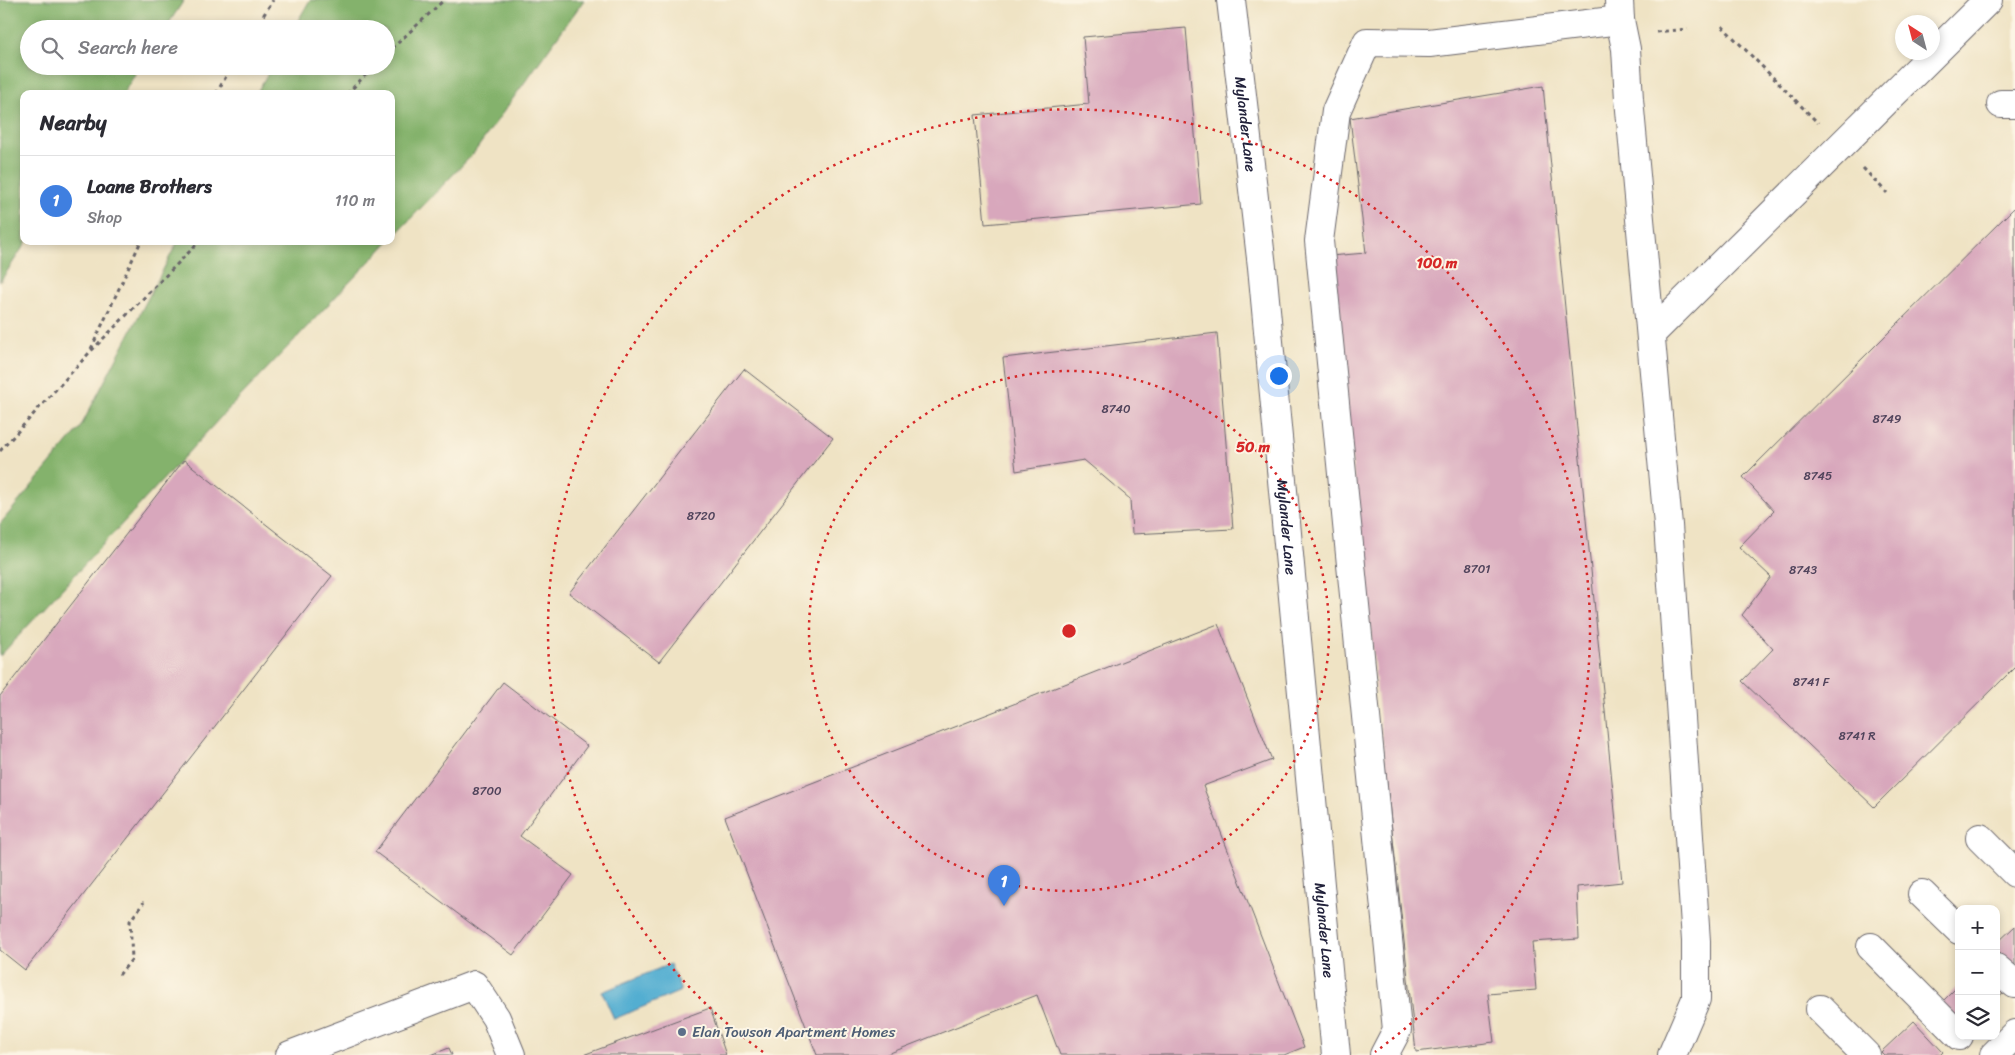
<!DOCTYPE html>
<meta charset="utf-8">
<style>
body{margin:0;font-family:Sriracha,sans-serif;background:#f2f2f3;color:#2b2b33}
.controls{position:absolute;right:15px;bottom:15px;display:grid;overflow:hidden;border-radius:10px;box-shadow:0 2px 8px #0003}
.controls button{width:45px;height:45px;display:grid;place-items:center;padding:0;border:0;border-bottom:1px solid #e1e1e2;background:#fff;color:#2b2b33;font:25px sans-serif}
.compass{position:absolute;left:1895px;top:15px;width:45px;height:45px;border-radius:50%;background:#fff;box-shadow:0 2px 8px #0003;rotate:324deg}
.you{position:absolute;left:1278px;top:375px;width:18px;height:18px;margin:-12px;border:4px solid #fff;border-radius:50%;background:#1a73e8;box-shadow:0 0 0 8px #1a73e833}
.badge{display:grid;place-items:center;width:32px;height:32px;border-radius:50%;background:#111827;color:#fff;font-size:16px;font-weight:700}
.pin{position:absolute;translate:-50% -41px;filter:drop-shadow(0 1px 2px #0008)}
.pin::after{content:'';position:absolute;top:26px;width:18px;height:15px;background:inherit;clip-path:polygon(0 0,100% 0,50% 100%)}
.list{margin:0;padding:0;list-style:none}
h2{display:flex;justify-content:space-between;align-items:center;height:65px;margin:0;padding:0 20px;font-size:21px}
h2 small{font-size:16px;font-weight:400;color:#7c7c81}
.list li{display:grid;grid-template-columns:32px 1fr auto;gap:15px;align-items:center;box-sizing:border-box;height:90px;padding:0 20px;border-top:1px solid #e1e1e2}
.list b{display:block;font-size:19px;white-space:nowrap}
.list p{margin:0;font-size:16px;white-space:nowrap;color:#7c7c81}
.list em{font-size:16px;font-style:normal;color:#7c7c81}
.icon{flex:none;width:28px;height:28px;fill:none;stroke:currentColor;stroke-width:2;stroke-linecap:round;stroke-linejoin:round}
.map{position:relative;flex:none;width:2015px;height:1055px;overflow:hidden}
.search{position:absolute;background:#fff;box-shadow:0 2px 8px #0003;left:20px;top:20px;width:375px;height:55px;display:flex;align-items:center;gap:12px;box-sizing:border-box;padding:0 18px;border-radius:28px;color:#7c7c81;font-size:19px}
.panel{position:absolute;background:#fff;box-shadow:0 2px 8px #0003;left:20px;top:90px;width:375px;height:155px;border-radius:10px}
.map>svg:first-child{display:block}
</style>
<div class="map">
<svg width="2015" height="1055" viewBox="0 0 2015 1055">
<rect width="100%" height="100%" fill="#fcf5e5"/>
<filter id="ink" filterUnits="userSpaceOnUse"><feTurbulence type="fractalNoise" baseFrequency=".02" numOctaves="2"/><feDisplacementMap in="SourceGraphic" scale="10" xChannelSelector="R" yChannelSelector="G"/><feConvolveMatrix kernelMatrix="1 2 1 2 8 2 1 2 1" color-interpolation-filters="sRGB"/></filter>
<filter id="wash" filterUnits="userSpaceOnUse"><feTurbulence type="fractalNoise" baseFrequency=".0096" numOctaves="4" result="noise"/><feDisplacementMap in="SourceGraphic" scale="20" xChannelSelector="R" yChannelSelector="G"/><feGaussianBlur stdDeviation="1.12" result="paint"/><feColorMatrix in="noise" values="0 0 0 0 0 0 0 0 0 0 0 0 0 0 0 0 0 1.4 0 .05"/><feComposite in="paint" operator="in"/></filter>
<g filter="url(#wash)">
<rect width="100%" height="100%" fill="#efe3c4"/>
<!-- forest -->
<g fill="#84b26c" stroke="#536a54">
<path d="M0,0H184L165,29H29V66H140L123,94H24V241H27L0,282Z"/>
<path d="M310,0H584L473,154L391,239V94H256L272,66H386V29H293Z"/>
<path d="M178,241H389L219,419L0,656V524L80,428Z"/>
</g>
<!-- water -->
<path fill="#53aed1" stroke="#3a6886" d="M670,964L681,991L614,1019L602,992Z"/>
<g id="blocks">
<!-- building -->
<g fill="#d8a7bc">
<path d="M1186,28L1201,204L985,224L975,115L1089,104L1083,37Z"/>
<path d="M1543,86L1622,882L1577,887L1579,939L1532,942L1536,990L1488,994L1494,1042L1416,1052L1330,256L1366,253L1350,118Z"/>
<path d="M2015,207V667L1874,807L1742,681L1773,649L1742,615L1771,577L1739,547L1774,511L1743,477Z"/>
<path d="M1217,333L1233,529L1132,534L1130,499L1084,460L1016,471L1003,358Z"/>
<path d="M744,369L833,438L659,662L569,593Z"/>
<path d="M184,460L332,576L25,970L0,950V696Z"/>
<path d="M1218,624L1272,760L1203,786L1304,1047L1284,1055H1060L1037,995L885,1055H817L725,817Z"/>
<path d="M503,682L587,746L520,836L573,875L513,955L375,852Z"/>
<path d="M2015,926V968L1996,949V944Z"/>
<path d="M1996,984L2004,992L1996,999Z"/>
<path d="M1959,985V1021L1941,1003Z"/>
<path d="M710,1008L726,1055H583Z"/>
<path d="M1914,1021L1943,1052L1940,1055H1884L1881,1052Z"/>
<path d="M449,1048L452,1055H431Z"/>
</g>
</g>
</g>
<g filter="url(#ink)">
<use href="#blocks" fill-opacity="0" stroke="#6a666b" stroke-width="1"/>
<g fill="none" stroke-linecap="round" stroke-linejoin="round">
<!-- minor casing -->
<g stroke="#6a666b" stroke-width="30">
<g id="minor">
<path id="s1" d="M1231,0L1262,267L1336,1055"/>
<path d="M1619,0L1620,20L1626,49L1629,99L1668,525L1696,941V999L1672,1055"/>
<path d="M2001,104H2015"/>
<path d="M1652,333L1988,0"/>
<path d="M1980,838L2015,873"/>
<path d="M1922,894L1959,930"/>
<path d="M1871,947L1959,1036"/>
<path d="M1996,968L2015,984"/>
<path d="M1820,1009L1866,1055"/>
<path d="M290,1055L474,985L496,1018L511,1055"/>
<path d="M1384,1055L1397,1030L1319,241L1336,111L1367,42L1429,43L1620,20"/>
<path d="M1994,1055L2015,1034"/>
</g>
</g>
<!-- path -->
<g stroke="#6a666b" stroke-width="3" stroke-dasharray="4 4" stroke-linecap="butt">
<path d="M1722,26L1818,123"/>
<path d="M255,29L273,0"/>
<path d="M1656,32L1688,29"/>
<path d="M386,54L444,0"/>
<path d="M216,94L232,66"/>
<path d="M347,94L374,66"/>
<path d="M1863,168L1887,193"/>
<path d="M91,349L141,241"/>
<path d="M0,451L90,352L200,241"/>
<path d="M119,975L132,959L130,921L144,902"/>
</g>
<!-- minor -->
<use href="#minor" stroke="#fff" stroke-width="28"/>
</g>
</g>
<!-- distance rings -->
<g fill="none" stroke="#d62828" stroke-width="2.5" stroke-dasharray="2.5 5">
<circle cx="1069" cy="631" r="260"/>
<path d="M763 1052A521 521 0 1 1 1375 1052"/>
</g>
<!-- markers -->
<circle fill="#5c6f8a" stroke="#fcf5e5" stroke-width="2" cx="682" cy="1032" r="5"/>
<g text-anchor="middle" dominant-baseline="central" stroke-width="4" stroke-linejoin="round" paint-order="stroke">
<!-- number labels -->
<g font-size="12" fill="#50435b">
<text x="1116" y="409">8740</text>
<text x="1887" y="419">8749</text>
<text x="1818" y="476">8745</text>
<text x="701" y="516">8720</text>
<text x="1477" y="569">8701</text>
<text x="1803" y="570">8743</text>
<text x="1811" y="682">8741 F</text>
<text x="1857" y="736">8741 R</text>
<text x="487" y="791">8700</text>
</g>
<!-- street labels -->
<g font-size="15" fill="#22223b" stroke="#fcf5e5">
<text stroke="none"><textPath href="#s1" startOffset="125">Mylander Lane</textPath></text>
<text stroke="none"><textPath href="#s1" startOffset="530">Mylander Lane</textPath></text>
<text stroke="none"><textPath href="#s1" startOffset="935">Mylander Lane</textPath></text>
</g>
<!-- service labels -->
<g font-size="15" fill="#4e5e75" stroke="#fcf5e5" text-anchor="start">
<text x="692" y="1032">Elan Towson Apartment Homes</text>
</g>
</g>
<circle cx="1069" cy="631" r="8" fill="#d62828" stroke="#fcf5e5" stroke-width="2.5"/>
<g font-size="15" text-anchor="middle" font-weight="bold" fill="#d62828" stroke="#fcf5e5" stroke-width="4" stroke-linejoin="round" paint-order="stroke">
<text x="1437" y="268">100 m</text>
<text x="1253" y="452">50 m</text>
</g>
</svg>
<div class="controls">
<button>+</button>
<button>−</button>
<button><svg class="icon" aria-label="layers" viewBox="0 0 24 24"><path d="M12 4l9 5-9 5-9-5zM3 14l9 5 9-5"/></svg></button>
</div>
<svg class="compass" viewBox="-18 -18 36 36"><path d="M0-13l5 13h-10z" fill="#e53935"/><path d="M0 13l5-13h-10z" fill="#7c7c81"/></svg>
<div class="you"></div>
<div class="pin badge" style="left:1004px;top:906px;background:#3f7fe0">1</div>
<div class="search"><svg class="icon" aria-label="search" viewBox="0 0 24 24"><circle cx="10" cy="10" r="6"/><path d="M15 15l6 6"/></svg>Search here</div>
<section class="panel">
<h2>Nearby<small></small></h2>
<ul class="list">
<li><span class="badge" style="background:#3f7fe0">1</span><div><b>Loane Brothers</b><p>Shop</p></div><em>110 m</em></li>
</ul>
</section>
</div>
